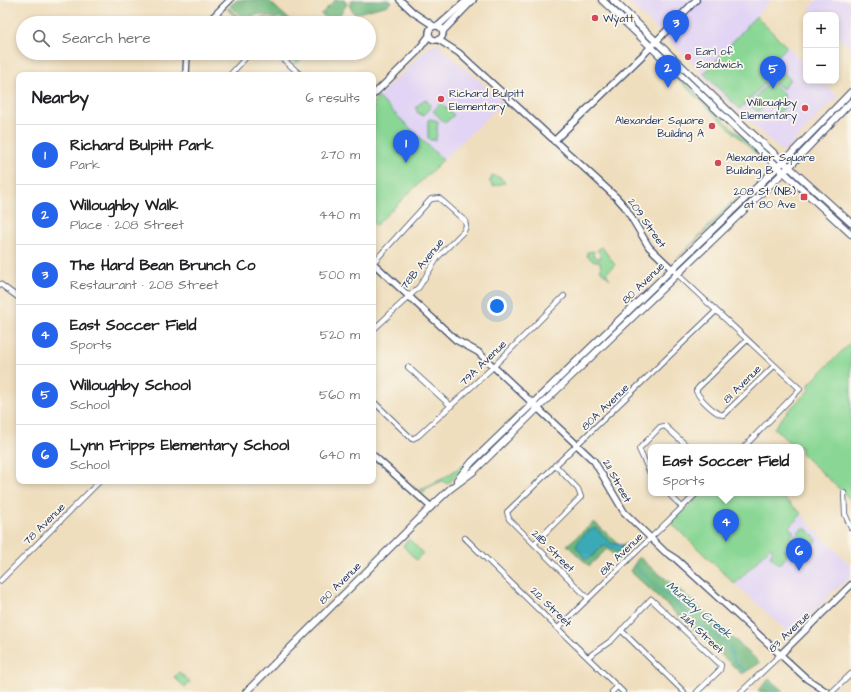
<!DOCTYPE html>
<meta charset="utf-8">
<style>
body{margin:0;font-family:"Architects Daughter",sans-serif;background:#f2f2f2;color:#202124}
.controls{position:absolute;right:12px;top:12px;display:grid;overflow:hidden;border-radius:8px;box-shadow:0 2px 6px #0003}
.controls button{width:36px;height:36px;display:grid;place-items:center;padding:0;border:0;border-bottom:1px solid #e0e0e0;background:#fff;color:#202124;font:20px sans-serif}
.you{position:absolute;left:497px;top:306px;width:14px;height:14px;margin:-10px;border:3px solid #fff;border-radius:50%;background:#1a73e8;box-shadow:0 0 0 6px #1a73e833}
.badge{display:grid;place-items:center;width:26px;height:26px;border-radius:50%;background:#2563eb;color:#fff;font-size:13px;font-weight:700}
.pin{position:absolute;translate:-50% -33px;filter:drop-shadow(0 1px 2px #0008)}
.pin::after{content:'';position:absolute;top:21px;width:14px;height:12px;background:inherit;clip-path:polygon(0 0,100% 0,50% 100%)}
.popup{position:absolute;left:648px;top:444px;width:156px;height:52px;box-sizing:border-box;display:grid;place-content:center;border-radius:8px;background:#fff;filter:drop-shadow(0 1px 3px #0005);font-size:13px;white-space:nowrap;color:#757577}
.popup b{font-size:15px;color:#202124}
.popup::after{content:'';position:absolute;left:50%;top:100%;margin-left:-8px;border:8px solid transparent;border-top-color:#fff}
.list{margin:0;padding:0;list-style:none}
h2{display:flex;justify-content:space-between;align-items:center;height:52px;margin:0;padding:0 16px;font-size:17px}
h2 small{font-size:13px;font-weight:400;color:#757577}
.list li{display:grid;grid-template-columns:26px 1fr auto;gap:12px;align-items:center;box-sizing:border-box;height:60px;padding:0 16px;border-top:1px solid #e0e0e0}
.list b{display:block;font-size:15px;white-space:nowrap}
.list p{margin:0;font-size:13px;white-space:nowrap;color:#757577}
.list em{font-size:13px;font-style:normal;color:#757577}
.icon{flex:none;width:22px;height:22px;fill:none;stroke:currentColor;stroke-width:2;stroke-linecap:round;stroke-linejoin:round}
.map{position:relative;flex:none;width:851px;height:692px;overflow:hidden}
.search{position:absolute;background:#fff;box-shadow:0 2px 6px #0003;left:16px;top:16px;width:360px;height:44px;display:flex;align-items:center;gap:10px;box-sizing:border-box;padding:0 14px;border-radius:22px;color:#757577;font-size:15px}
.panel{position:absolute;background:#fff;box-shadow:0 2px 6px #0003;left:16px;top:72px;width:360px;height:412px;border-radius:8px}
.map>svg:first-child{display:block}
</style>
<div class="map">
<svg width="851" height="692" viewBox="0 0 851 692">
<rect width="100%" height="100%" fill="#fbf7ec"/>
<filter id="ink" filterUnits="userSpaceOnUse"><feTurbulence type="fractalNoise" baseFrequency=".025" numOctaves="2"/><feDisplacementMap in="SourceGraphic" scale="8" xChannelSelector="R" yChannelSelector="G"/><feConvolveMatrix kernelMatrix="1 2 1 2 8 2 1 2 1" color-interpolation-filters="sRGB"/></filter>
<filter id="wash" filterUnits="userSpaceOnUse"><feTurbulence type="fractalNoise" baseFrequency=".012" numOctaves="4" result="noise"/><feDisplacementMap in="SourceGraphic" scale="16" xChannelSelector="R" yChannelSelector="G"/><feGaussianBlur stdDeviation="0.9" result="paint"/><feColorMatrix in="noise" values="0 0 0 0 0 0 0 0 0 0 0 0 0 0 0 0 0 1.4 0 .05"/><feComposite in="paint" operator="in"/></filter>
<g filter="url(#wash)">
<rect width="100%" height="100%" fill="#efdebd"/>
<!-- built -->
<g fill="#e1d4f4">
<path d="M626,0H771L756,16L806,65V81H822L839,97L828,106L785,151H781L705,79L702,76V72Z"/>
<path d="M817,0H846L851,5V49L836,35V15H816L809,9Z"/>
<path d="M437,44L503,102L443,160L378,97L431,45Z"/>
<path d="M802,514L807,521L851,566V577L832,592L803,624L795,631L789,633L735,584Z"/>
</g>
<!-- green -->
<g fill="#8ad795" stroke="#52837a">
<path d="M756,16L787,47L765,69L772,76L740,109L704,74Z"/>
<path d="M666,65L768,162L769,166L667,69L665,66Z"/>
<path d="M782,71L790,79L783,89L773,81Z"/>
<path d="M770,81L784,94L785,107L778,114L767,104L758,112L749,104Z"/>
<path d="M378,97L443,160L375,226L373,223V102Z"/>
<path d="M425,99L430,104V109L423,116L417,112L416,107Z"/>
<path d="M441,103L454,115L445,123L433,111Z"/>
<path d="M430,119L438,121L436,140H430L428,138V120Z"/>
<path d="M492,175L501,178L505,183L493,186L489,181L491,180Z"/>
<path d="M734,200H736L735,203L674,262Z"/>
<path d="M602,247L615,265L606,273L610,279L601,271L600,262L592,260L587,256V252L594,251L593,256L600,259L601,255L597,250Z"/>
<path d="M851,342V498L850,499L801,453V447H794L774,428L787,412L809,390V384Z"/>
<path d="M526,405L448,484L442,481L425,489L424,493L421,491V489L444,478L464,464Z"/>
<path d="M702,493H778L802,514L789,527L794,532L790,537L792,539L795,535L804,542L799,549L790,542L798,550L792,557L783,549L788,555L779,565L770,556L773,550L771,547L735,584L671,523Z"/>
<path d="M804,527L817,539L813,546H811L798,535V532Z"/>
<path d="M409,539L423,553L416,560L403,546Z"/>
<path d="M179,672L190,682L185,687L174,677Z"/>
</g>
<!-- forest -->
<g fill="#6fb87e" stroke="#45746e" fill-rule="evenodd">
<path d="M237,0H268L293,23H288L280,17L274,18L260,14L245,19L230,6Z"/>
<path d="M335,0H344L347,4L339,16L332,23L321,14Z"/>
<path d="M353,0H390L392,1L388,5L354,14L349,5Z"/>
<path d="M229,8L244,21L249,22L263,17L272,20H281L285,23H270L262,20L251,23H241L227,9Z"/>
<path d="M295,53H308L296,64L288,56Z"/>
<path d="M594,522L620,545L638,541L618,559L607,549L589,566L567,545ZM595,528L611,543L625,546L626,548L617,552L611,547L605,546L586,559L576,546Z"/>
<path d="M639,557C653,570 668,580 682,592C708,615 734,639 760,663L742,674L630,571Z"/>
<path d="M769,679L784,692H760L758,690Z"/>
</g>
<!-- water -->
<path fill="#3aaab7" stroke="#2a6c8a" d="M595,528L611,543L625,546L626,548L617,552C597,536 599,559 585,559L576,546C579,539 588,530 595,528Z"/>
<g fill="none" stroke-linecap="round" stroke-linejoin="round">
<!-- stream -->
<g stroke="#3aaab7" stroke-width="1.5">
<path d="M635,566L697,623L729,645L735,663L746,671"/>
<path d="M766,683L776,692"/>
</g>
</g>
</g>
<g filter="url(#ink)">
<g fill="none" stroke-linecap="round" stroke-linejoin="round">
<!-- minor casing -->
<g stroke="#3b496c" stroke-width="6">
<g id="minor">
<path d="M276,53L301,75"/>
<path d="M230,75L250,53"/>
<path d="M675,272L800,389L744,447"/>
<path d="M0,284L19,298"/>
<path d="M373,330L419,287L438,257L464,231L466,226L465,221L439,198L431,199L373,263"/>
<path d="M747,340L698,388L696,391C700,399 715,414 723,415L774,366"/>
<path d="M408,367L451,406"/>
<path d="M373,401L412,439L418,436L493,367L564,296"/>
<path d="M651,475L639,449L660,427L665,426L688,447"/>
<path d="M668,493L682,507"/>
<path d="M844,493L845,514L851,528"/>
<path d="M465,538L623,692"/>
<path d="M534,544L581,497L578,489L555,465"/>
<path d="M0,581L100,481"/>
<path d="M588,598L509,519L507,512L716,311"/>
<path d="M558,628L697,493"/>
<path d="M621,630L684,692"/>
<path d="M588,657L612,640L651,599L721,665L720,670L697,692"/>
<path d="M612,692L617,687"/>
<path d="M741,692L780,655"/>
<path d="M832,692L851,674"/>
</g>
</g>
<!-- tertiary casing -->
<g stroke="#3b496c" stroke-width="8">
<g id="tertiary">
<path d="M400,0L414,13L434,26"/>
<path d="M207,23L230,0"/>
<circle cx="436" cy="33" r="7"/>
<path d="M438,26L467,0"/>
<path d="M443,31L473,0"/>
<path d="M439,40L459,53L617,198L625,207L649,247L672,269"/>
<path d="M186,75L187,53"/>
<path d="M373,95L416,53L429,36"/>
<path d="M554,141L645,53L696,0"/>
<path d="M373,263L456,340L478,352L594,461L624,512L665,552L676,559L807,679L827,692"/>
<path d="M373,455L431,507"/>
<path d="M780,655L851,585"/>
</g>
</g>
<!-- secondary casing -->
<g stroke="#3b496c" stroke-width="8">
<g id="secondary">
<path d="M602,0L740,132L851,234"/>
<path d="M613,0L745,127L851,223"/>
<path d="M457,480L472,462L788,157L851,92"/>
<path d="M246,692L434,504L450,489L474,471L538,408L793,163L851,102"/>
</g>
</g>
<!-- minor -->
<use href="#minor" stroke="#fff" stroke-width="4.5"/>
<!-- tertiary -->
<use href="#tertiary" stroke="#fff" stroke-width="5.5"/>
<!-- secondary -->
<use href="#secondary" stroke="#fff" stroke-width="6"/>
</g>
</g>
<!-- markers -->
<g fill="#d1495b" stroke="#fbf7ec" stroke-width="1.5">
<circle cx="595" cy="18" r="4"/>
<circle cx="688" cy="57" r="4"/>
<circle cx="441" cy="99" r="4"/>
<circle cx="805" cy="108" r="4"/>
<circle cx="712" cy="126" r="4"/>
<circle cx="718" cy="163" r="4"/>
<rect x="800" y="193" width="8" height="8" rx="2"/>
</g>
<g text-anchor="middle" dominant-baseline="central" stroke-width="3.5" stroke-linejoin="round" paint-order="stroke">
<!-- poi labels -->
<g font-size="11" fill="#1b2f5e" stroke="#fbf7ec" text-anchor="start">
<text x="603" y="18">Wyatt</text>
<text x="696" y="51">Earl of<tspan x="696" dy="13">Sandwich</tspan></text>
<text x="449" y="93">Richard Bulpitt<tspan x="449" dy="13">Elementary</tspan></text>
<text x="797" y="102" text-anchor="end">Willoughby<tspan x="797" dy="13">Elementary</tspan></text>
<text x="704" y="120" text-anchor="end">Alexander Square<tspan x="704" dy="13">Building A</tspan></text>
<text x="726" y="157">Alexander Square<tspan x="726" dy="13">Building B</tspan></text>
<text x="796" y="191" text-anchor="end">208 St (NB)<tspan x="796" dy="13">at 80 Ave</tspan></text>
</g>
<!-- street labels -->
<g font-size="11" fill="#1b2f5e" stroke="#fbf7ec">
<text transform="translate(647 223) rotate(55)">209 Street</text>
<text transform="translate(422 264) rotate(-51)">78B Avenue</text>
<text transform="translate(643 283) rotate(-44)">80 Avenue</text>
<text transform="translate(483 363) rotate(-44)">79A Avenue</text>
<text transform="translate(742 384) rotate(-45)">81 Avenue</text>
<text transform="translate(605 407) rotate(-44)">80A Avenue</text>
<text transform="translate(617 481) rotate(61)">211 Street</text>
<text transform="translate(44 524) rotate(-45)">78 Avenue</text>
<text transform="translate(553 551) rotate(45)">211B Street</text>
<text transform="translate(621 554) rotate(-44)">81A Avenue</text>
<text transform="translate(340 583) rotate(-45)">80 Avenue</text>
<text transform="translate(551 607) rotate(44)">212 Street</text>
<text transform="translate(789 632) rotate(-44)">83 Avenue</text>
<text transform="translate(702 633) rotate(43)">211A Street</text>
</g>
<!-- water labels -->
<g font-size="12" font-style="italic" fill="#265a7d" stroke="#fbf7ec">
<text transform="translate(699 610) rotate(40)">Munday Creek</text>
</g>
</g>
</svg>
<div class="controls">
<button>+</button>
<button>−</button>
</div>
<div class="you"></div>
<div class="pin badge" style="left:406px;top:163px">1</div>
<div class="pin badge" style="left:668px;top:88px">2</div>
<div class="pin badge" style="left:676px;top:43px">3</div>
<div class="pin badge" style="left:726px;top:542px">4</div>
<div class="popup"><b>East Soccer Field</b>Sports</div>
<div class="pin badge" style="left:773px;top:89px">5</div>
<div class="pin badge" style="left:799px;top:571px">6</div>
<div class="search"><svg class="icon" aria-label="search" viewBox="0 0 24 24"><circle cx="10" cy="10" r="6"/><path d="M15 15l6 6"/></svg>Search here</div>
<section class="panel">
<h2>Nearby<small>6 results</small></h2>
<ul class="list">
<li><span class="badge">1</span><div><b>Richard Bulpitt Park</b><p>Park</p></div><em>270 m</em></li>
<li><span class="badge">2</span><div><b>Willoughby Walk</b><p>Place · 208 Street</p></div><em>440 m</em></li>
<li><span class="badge">3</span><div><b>The Hard Bean Brunch Co</b><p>Restaurant · 208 Street</p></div><em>500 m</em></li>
<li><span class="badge">4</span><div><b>East Soccer Field</b><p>Sports</p></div><em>520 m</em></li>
<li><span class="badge">5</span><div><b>Willoughby School</b><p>School</p></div><em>560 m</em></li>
<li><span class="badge">6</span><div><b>Lynn Fripps Elementary School</b><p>School</p></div><em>640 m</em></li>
</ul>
</section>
</div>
